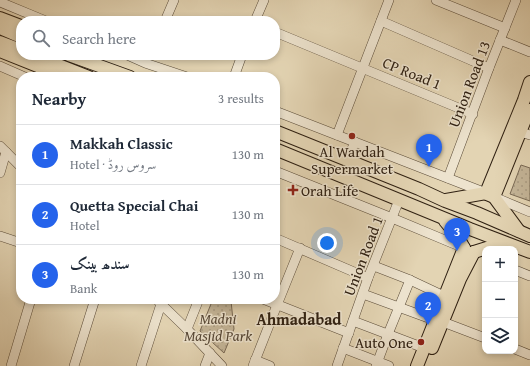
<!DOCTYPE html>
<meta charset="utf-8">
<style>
body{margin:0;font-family:"Gentium Book Plus",Amiri,serif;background:#f2f2f3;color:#1f2937}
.controls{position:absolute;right:12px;bottom:12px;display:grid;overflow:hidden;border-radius:8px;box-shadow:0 2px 6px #0003}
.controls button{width:36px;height:36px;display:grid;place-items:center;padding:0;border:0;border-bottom:1px solid #e0e1e3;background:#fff;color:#1f2937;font:20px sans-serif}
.you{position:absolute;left:327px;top:243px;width:14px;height:14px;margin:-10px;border:3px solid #fff;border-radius:50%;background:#1a73e8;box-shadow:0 0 0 6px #1a73e833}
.badge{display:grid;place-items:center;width:26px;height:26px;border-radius:50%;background:#2563eb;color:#fff;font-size:13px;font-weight:700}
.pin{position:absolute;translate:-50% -33px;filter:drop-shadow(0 1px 2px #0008)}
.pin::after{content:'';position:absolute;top:21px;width:14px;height:12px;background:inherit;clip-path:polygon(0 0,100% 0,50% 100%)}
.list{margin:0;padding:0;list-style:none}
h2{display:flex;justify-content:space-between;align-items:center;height:52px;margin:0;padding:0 16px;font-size:17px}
h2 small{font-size:13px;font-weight:400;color:#747a83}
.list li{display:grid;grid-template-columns:26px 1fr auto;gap:12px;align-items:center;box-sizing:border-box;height:60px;padding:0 16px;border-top:1px solid #e0e1e3}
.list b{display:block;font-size:15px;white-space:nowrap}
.list p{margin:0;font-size:13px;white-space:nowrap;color:#747a83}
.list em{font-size:13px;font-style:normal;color:#747a83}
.icon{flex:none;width:22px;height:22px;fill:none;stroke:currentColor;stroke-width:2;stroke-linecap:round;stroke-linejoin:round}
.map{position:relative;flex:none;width:530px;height:366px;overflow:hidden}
.search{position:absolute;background:#fff;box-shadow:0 2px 6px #0003;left:16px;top:16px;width:264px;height:44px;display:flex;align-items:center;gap:10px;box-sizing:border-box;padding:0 14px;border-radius:16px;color:#747a83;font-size:15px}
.panel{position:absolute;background:#fff;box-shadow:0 2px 6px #0003;left:16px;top:72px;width:264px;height:232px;border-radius:16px}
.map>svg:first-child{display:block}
</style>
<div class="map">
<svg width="530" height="366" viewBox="0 0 530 366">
<defs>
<pattern id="grass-dots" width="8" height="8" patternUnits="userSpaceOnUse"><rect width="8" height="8" fill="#c4b598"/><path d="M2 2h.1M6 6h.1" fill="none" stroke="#a99b82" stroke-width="1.8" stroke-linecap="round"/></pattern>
</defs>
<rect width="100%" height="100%" fill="#e3d4b3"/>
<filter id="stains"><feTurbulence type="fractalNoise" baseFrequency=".005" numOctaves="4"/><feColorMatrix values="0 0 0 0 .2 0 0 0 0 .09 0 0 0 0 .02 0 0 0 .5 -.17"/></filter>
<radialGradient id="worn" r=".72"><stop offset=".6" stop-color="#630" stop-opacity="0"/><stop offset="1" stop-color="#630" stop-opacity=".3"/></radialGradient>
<!-- grass -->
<g fill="url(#grass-dots)" stroke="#7a6a55">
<path d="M521,165L530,168V201L510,194Z"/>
<path d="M213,299H230L231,301L234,329L224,353L200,331Z"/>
</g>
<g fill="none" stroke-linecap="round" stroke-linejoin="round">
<!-- minor casing -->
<g stroke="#5c4d3a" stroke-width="10">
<g id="minor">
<path d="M436,0L505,28"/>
<path d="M0,2L46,21"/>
<path d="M165,21L174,0"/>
<path d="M255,21L264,0"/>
<path d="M381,21L489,68"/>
<path d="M275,32L473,114"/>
<path d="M500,40L530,52"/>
<path d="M127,55L145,63L187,77"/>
<path d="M0,66L25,77"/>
<path d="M234,77L242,55"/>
<path d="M275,111L486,193"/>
<path d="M520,132L530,135"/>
<path d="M337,135L389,0"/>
<path d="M0,146L21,167"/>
<path d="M347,160L355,142"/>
<path d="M275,171L392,218L464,248"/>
<path d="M0,173L6,152"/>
<path d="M448,178L489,68L516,0"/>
<path d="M494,197L530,212"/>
<path d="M0,236L21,243"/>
<path d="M275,238L368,278"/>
<path d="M374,266L410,280L444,296"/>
<path d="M515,270L530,276"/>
<path d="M363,294L434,320"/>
<path d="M156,299L187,329L222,366"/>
<path d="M263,299L349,333"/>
<path d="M353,321L424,348"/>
<path d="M443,322L485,338"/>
<path d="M187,329L199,299"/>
<path d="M343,348L389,366"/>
<path d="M515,349L530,355"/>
<path d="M255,360L270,366"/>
<path d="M11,366L31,299"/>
<path d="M74,366L95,299"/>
<path d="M141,366L161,304"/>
<path d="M205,366L210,353"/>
<path d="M253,366L277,305L300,248"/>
<path d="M337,366L368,278L399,200"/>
<path d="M376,366L388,334L410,280"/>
</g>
</g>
<!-- major casing -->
<g stroke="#2f2012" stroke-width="14">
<g id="major">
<path d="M0,18L21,26"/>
<path d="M0,28L21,37"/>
<path d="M0,42L21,50"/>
<path d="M0,51L65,77"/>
<path d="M33,55L89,77"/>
<path d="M69,55L130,77"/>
<path d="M275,131L419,189L445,201L477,213L530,236"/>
<path d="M275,149L470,229L530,252"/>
<path d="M486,193L524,100L530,82"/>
<path d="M487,194L494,197L519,231"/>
<path d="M494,197L529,110"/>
<path d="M446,200L486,193"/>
<path d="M445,221L456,234L464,248"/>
<path d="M474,252L490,247L508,245"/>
<path d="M432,348L460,279L474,252"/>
<path d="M417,366L464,248"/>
</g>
</g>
<!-- minor -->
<use href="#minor" stroke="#ede3ce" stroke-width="9"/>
<!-- major -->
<use href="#major" stroke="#e3d4b3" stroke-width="12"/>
</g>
<!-- markers -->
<g fill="#8f2418" stroke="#ede3ce" stroke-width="1.5">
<circle cx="352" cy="136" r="4"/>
<path d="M291 184h4v4h4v4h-4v4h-4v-4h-4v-4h4z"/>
<circle cx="421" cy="342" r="4"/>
</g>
<g text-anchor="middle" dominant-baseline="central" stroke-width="3" stroke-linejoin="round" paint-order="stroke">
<!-- street labels -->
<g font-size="15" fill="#2f2012" stroke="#ede3ce">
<text transform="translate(412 73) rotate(22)">CP Road 1</text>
<text transform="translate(469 84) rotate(-69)">Union Road 13</text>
<text transform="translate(363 256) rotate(-69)">Union Road 1</text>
</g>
<!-- poi labels -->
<g font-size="15" fill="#2f2012" stroke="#ede3ce">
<text x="352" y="151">Al Wardah<tspan x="352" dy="17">Supermarket</tspan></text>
<text x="301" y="190" text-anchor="start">Orah Life</text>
<text x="413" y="342" text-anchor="end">Auto One</text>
</g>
<!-- park labels -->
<g font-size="15" font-style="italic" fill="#544534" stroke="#ede3ce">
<text x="218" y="318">Madni<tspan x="218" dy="17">Masjid Park</tspan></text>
</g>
<!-- neighbourhood labels -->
<g font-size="16" font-weight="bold" fill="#2f2012" stroke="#ede3ce">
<text x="299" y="319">Ahmadabad</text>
</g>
</g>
<rect width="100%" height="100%" filter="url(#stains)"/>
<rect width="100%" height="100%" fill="url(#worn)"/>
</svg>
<div class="controls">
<button>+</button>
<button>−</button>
<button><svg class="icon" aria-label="layers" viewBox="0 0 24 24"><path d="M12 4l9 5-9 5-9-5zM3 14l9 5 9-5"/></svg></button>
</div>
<div class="you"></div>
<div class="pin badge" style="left:429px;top:167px">1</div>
<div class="pin badge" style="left:428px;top:325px">2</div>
<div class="pin badge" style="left:457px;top:251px">3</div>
<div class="search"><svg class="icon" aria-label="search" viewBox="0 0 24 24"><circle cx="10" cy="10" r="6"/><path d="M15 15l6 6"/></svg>Search here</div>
<section class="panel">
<h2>Nearby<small>3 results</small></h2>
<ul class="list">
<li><span class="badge">1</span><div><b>Makkah Classic</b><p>Hotel · سروس روڈ</p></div><em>130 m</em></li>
<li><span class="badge">2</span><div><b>Quetta Special Chai</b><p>Hotel</p></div><em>130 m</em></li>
<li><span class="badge">3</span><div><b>سندھ بینک</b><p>Bank</p></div><em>130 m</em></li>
</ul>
</section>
</div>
